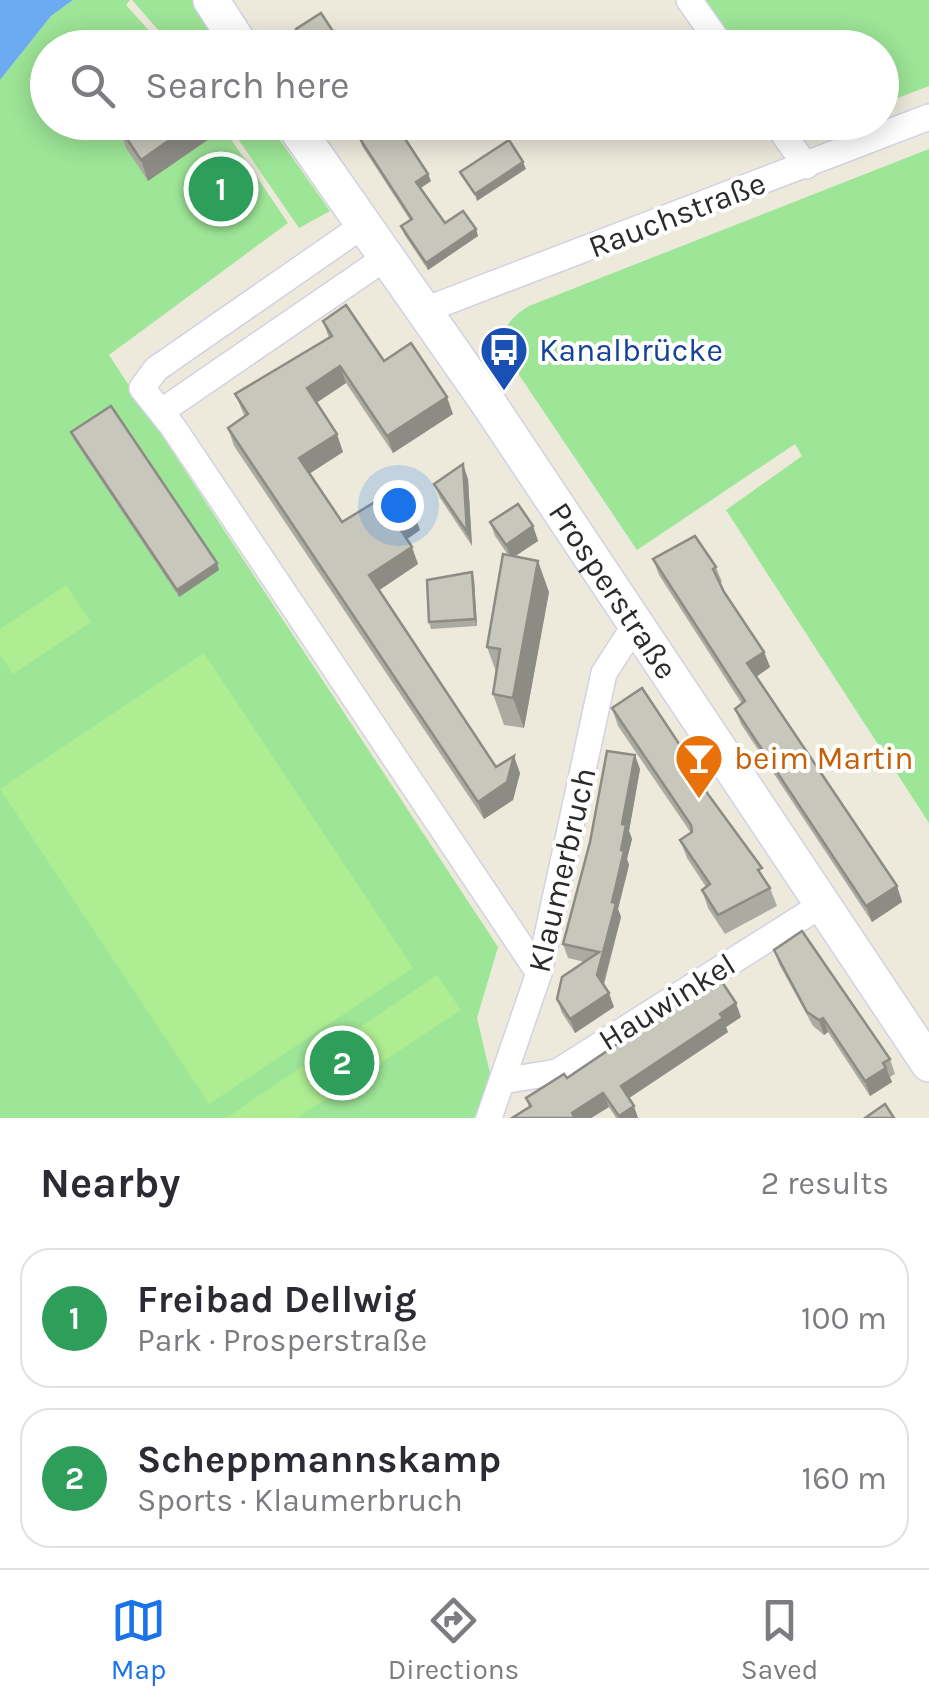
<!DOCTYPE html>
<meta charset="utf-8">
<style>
body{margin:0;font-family:Karla,sans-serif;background:#f7f7f7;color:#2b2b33}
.you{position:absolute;left:398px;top:505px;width:35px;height:35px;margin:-25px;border:8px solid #fff;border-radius:50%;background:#1a73e8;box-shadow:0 0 0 15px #1a73e833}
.badge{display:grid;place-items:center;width:65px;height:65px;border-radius:50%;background:#1a73e8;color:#fff;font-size:32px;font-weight:700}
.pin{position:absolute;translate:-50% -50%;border:5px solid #fff;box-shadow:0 2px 10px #0006}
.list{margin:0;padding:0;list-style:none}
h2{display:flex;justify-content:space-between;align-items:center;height:130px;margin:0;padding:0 40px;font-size:42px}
h2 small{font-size:32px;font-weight:400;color:#7c7c81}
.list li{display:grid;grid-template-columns:65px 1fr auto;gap:30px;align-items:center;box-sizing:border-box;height:140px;margin:0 20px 20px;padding:0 20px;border:2px solid #e1e1e2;border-radius:30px}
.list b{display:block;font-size:38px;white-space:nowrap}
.list p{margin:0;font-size:32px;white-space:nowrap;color:#7c7c81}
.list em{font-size:32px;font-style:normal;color:#7c7c81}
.icon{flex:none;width:55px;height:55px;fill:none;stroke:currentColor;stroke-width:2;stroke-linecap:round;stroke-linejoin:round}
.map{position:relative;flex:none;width:929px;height:1118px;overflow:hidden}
.search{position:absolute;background:#fff;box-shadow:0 5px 25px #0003;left:30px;right:30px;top:30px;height:110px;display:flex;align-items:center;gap:25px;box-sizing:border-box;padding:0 35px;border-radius:55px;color:#7c7c81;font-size:38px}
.sheet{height:450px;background:#fff}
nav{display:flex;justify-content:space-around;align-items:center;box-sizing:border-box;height:140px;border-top:2px solid #e1e1e2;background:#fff;font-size:28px;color:#7c7c81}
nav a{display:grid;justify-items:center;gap:5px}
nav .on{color:#1a73e8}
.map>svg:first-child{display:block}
</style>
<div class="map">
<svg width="929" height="1118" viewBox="0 0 929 1118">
<rect width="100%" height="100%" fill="#edeadc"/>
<!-- green -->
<g fill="#9de597">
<path d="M73,0H130L126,5L164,47L48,48V122L220,123L288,223L109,355L498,947L477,1018L491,1077L474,1118H0V80L51,16Z"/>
<path d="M132,0H193L224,47H173Z"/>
<path d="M703,0H929V86L882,104V48L737,47Z"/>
<path d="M227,123H268L330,211L299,228Z"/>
<path d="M929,149V823L726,510L802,456L795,444L637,550L507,357C502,330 505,321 529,306Z"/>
</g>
<!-- pitch -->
<g fill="#afed92">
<path d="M66,585L91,622L13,674L0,655V629Z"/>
<path d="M204,653L413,968L209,1104L0,789Z"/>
<path d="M437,975L461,1010L297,1118H226Z"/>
</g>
<!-- water -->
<path fill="#6cabf2" d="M0,0H73L51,16L0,80Z"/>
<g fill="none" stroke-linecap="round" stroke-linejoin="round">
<!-- minor casing -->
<g stroke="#d3d1e4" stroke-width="28">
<g id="minor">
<path d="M689,0L723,48"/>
<path d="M775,122L806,166"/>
<path d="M365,224L156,369L142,388L173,427L539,973"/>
<path d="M425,310L929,117"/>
<path d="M162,411L388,256"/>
<path d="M503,1081L557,1072L823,904"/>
<path d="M489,1118L539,973L604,673L635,625"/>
</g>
</g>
<!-- secondary casing -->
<g stroke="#d3d1e4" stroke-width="38">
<g id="secondary">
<path d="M211,0L242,48"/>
<path id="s1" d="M292,122L489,404L929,1064"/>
</g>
</g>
<!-- minor -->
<use href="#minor" stroke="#fff" stroke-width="25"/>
<!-- secondary -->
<use href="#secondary" stroke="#fff" stroke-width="35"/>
</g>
<!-- wall -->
<g fill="#acaba2">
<path d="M119,127L222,130L148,181L126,148Z"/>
<path d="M367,127L428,174L431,181L421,188L445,223L476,229L478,236L428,270L404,234L401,226L410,220L362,146L360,139L370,133Z"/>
<path d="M323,321L384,361L453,414L393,453L346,383L316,403L343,452L309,473L342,522L420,530L407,539L418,564L379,590L496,767L520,773L513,800L484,819L234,446L228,428L245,417L235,394L329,338Z"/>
<path d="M71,432L219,570L179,597L74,440Z"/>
<path d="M468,479L472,546L440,498L434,484Z"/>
<path d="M490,522L533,526L538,541L515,556L549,592L524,728L504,725L493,694L496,672L487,647L508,555L495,536Z"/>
<path d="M653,559L716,567L722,582L720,583L724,592L764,652L770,667L756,677L897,886L902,902L872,922L741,724L735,709L742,704L659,575Z"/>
<path d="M474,579L477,626L431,629L429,622Z"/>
<path d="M612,708L703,780L710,797L770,888L777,906L725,934L708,908L702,890L706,887L687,858L680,840L691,833L618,726Z"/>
<path d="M640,769L629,831L632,839L627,859L629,865L618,909L621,917L604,985L614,1007L575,1033L562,1013L557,999L585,962L568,958L563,944Z"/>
<path d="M774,950L890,1059L895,1074L890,1077L892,1082L870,1096L828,1032L824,1035L813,1026L779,964Z"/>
<path d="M741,1017L726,1027L728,1032L629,1098L638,1118H616L609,1107L591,1118H512L529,1107L526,1098L567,1078Z"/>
</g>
<!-- shaded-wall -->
<g fill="#8c8b84">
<path d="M195,122H219L222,130L148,181L141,160Z"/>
<path d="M523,162L526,169L477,201L475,194Z"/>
<path d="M428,174L431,181L419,189L416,182Z"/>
<path d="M476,229L478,236L428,270L426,263Z"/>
<path d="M340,366L346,383L313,405L307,388Z"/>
<path d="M447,397L453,414L393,453L387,436Z"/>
<path d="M337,434L343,452L306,476L299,458Z"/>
<path d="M463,464L468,479L472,546L467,532Z"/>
<path d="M414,513L420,530L403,542L397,524Z"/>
<path d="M533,526L538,541L511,559L506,545Z"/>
<path d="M412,547L418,564L375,593L369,575Z"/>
<path d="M538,561L549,592L524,728L513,698Z"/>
<path d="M217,563L219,570L179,597L177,590Z"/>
<path d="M472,572L474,579L477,626L475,619Z"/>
<path d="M764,652L770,667L753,679L747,663Z"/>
<path d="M635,755L640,769L629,831L632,839L627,859L629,865L618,909L621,917L602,989L597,975L621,850L622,824Z"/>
<path d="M514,756L520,773L513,800L484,819L478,802Z"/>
<path d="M897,886L902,902L872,922L866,906Z"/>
<path d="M609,993L614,1007L575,1033L570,1019Z"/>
<path d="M736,1003L741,1017L726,1027L728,1032L626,1100L621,1086Z"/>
<path d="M823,1018L828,1032L824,1035L819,1020Z"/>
<path d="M886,1068L892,1082L870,1096L865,1081Z"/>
<path d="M603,1093L609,1107L591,1118H574L572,1113Z"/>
<path d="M634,1106L638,1118H620L619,1116Z"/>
</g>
<!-- building -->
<g fill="#c8c7bc" stroke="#8c8b84" stroke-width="2.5">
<path d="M321,13L344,48H296L291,40L299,35L296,29Z"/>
<path d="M126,122H195L141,160L119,127Z"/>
<path d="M374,122H394L428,174L416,182L445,223L463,211L476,229L426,263L401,226L412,219L360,139L371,132L367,127Z"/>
<path d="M509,140L523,162L475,194L460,172Z"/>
<path d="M346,305L384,361L411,343L447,397L387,436L340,366L307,388L337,434L299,458L342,522L398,488L414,513L397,524L412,547L369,575L496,767L514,756L507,782L478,802L228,428L248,414L235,394L332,336L323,321Z"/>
<path d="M111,406L217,563L177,590L71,432Z"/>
<path d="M463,464L467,532L434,484Z"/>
<path d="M518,504L533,526L506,545L490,522Z"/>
<path d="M695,536L716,567L713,569L724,592L764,652L747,663L897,886L866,906L735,709L745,701L653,559Z"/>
<path d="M503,554L538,561L513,698L493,694L500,649L487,647Z"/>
<path d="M472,572L475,619L429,622L427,580Z"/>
<path d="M642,688L703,780L699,782L762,868L758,870L770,888L718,915L702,890L710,884L680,840L692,832L691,825L612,708Z"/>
<path d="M607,751L635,755L622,824L626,825L621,850L624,851L612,902L616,903L597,975L609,993L570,1019L557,999L562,977L599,952L563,944L590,842Z"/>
<path d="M802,931L890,1059L883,1063L886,1068L865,1081L823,1018L819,1020L807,1012L774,950Z"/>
<path d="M718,976L736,1003L720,1014L723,1018L621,1086L634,1106L619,1116L603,1093L572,1113L575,1118H512L531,1106L526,1098L564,1074L567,1078Z"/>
<path d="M885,1104L894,1118H865Z"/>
</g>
<!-- icons -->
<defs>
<g id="bus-pin" transform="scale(2.5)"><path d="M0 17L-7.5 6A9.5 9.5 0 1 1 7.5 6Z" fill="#1a4fb4" stroke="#fff"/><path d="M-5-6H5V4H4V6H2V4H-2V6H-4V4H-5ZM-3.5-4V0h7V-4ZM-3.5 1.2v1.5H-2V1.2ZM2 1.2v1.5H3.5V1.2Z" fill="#fff"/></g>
<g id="bar-pin" transform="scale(2.5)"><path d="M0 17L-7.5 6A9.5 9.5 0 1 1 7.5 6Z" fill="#e8710a" stroke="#fff"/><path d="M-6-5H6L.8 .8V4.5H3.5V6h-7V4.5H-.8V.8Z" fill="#fff"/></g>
</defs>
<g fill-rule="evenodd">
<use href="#bus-pin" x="504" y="350"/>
<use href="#bar-pin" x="699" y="758"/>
</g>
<g text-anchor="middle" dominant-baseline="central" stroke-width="8" stroke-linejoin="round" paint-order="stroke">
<!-- street labels -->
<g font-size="32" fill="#2b2b2b" stroke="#fff">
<text transform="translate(677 215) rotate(-21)">Rauchstraße</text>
<text stroke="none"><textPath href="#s1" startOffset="568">Prosperstraße</textPath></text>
<text transform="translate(562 870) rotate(-77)">Klaumerbruch</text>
<text transform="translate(667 1002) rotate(-32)">Hauwinkel</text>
</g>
<!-- transit labels -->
<g font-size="32" fill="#164399" stroke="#fff" text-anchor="start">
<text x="539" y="350">Kanalbrücke</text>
</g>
<!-- food labels -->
<g font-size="32" fill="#c56008" stroke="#fff" text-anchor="start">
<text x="734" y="758">beim Martin</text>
</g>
</g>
</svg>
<div class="you"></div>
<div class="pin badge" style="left:221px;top:189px;background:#2e9e5b">1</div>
<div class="pin badge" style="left:342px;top:1063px;background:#2e9e5b">2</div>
<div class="search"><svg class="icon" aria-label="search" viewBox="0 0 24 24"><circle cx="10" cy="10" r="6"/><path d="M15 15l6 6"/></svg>Search here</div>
</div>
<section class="sheet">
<h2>Nearby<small>2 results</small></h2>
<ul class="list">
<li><span class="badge" style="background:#2e9e5b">1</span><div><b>Freibad Dellwig</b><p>Park · Prosperstraße</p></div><em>100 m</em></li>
<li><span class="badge" style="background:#2e9e5b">2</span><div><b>Scheppmannskamp</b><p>Sports · Klaumerbruch</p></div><em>160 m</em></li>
</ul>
</section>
<nav>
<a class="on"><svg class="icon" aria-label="map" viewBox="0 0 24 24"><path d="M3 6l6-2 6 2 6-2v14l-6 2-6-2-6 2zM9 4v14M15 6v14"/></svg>Map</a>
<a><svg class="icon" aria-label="directions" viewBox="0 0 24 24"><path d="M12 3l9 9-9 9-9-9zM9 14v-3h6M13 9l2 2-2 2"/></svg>Directions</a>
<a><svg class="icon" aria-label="saved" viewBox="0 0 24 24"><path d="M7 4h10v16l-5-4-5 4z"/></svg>Saved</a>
</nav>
